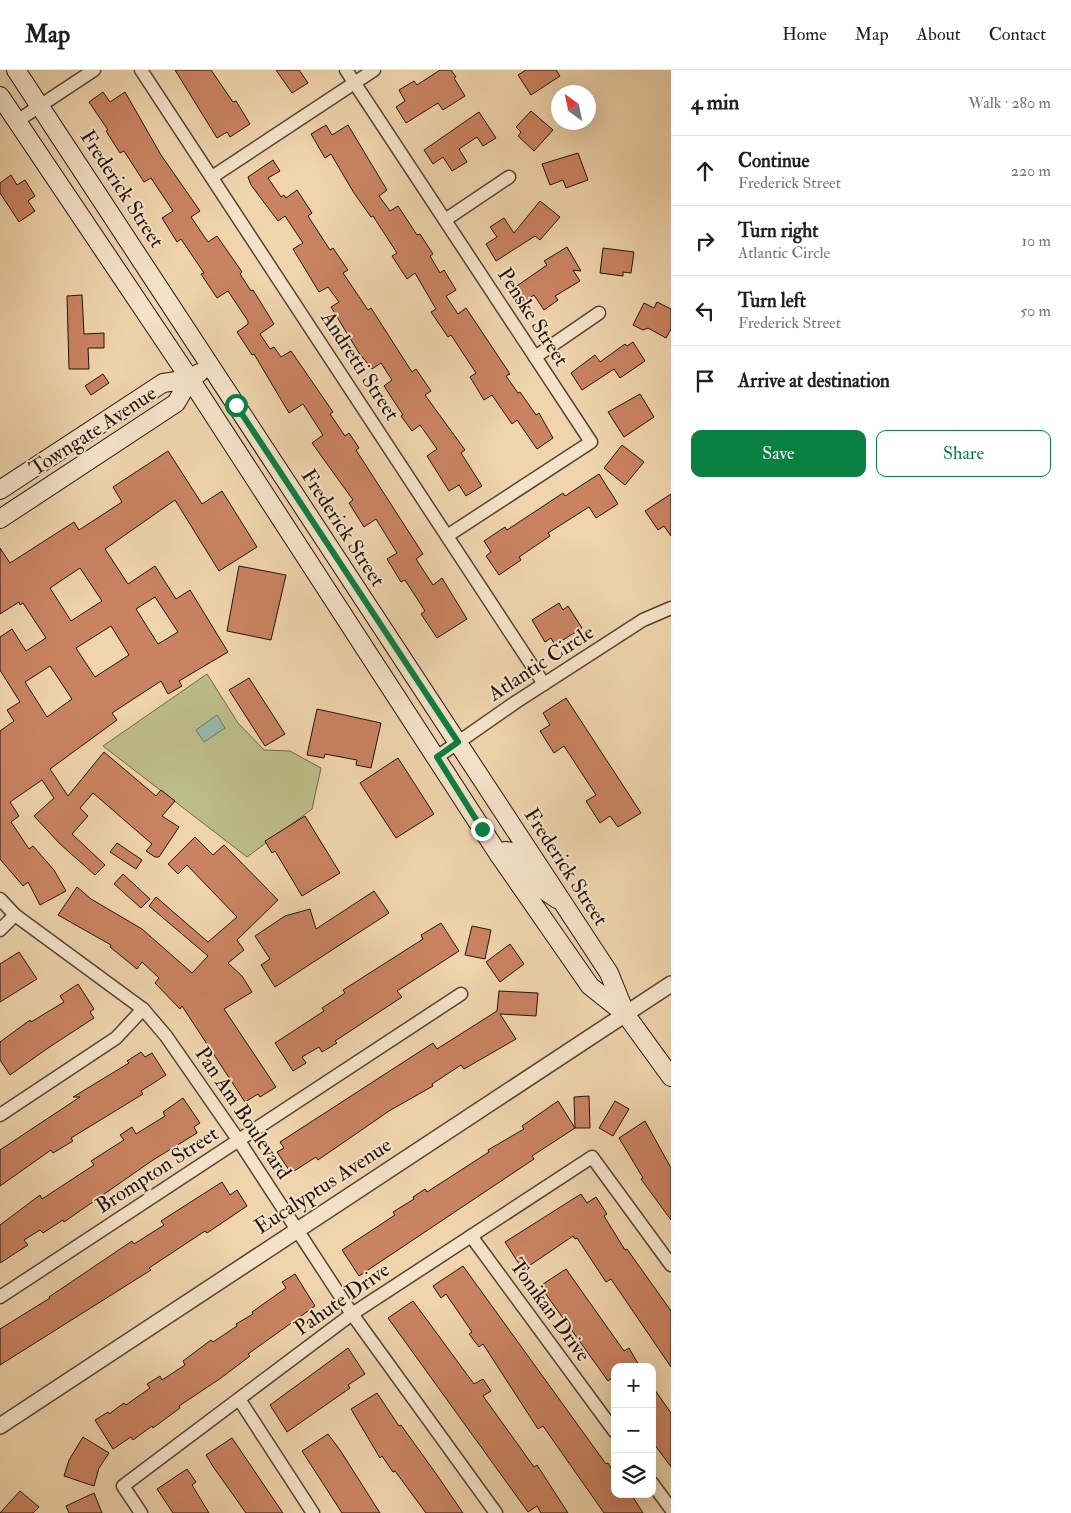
<!DOCTYPE html>
<meta charset="utf-8">
<style>
body{margin:0;font-family:"IM FELL Double Pica",serif;background:#f6f6f6;color:#202124}
.controls{position:absolute;right:15px;bottom:15px;display:grid;overflow:hidden;border-radius:10px;box-shadow:0 5px 20px #0002}
.controls button{width:45px;height:45px;display:grid;place-items:center;padding:0;border:0;border-bottom:1px solid #e0e0e0;background:#fff;color:#202124;font:25px sans-serif}
.compass{position:absolute;left:551px;top:15px;width:45px;height:45px;border-radius:50%;background:#fff;box-shadow:0 5px 20px #0002;rotate:327deg}
.stop{position:absolute;width:15px;height:15px;margin:-11px;border:4px solid #0b8043;border-radius:50%;background:#fff}
.stop.end{background:#0b8043;border-color:#fff;box-shadow:0 1px 5px #0008}
.list{margin:0;padding:0;list-style:none}
h2{display:flex;justify-content:space-between;align-items:center;height:65px;margin:0;padding:0 20px;font-size:21px}
h2 small{font-size:16px;font-weight:400;color:#757577}
.list li{display:grid;grid-template-columns:32px 1fr auto;gap:15px;align-items:center;box-sizing:border-box;height:70px;padding:0 20px;border-top:1px solid #e0e0e0}
.list b{display:block;font-size:19px;white-space:nowrap}
.list p{margin:0;font-size:16px;white-space:nowrap;color:#757577}
.list em{font-size:16px;font-style:normal;color:#757577}
.actions{display:flex;gap:10px;padding:15px 20px}
.actions a{flex:1;padding:11px 0;border:1px solid #0b8043;border-radius:10px;text-align:center;font-size:18px;color:#0b8043}
.actions .main{background:#0b8043;color:#fff}
.icon{flex:none;width:28px;height:28px;fill:none;stroke:currentColor;stroke-width:2;stroke-linecap:round;stroke-linejoin:round}
.map{position:relative;flex:none;width:671px;height:1443px;overflow:hidden}
header{display:flex;align-items:center;gap:30px;box-sizing:border-box;height:70px;padding:0 25px;background:#fff;border-bottom:1px solid #e0e0e0}
header strong{font-size:24px}
nav{display:flex;gap:28px;margin-inline-start:auto;font-size:18px}
main{display:flex}
aside{flex:1;background:#fff}
.map>svg:first-child{display:block}
</style>
<header>
<strong>Map</strong>
<nav><a>Home</a><a>Map</a><a>About</a><a>Contact</a></nav>
</header>
<main>
<div class="map">
<svg width="671" height="1443" viewBox="0 0 671 1443">
<rect width="100%" height="100%" fill="#efd4ac"/>
<filter id="stains"><feTurbulence type="fractalNoise" baseFrequency=".004" numOctaves="4"/><feColorMatrix values="0 0 0 0 .2 0 0 0 0 .09 0 0 0 0 .02 0 0 0 .5 -.17"/></filter>
<radialGradient id="worn" r=".72"><stop offset=".6" stop-color="#630" stop-opacity="0"/><stop offset="1" stop-color="#630" stop-opacity=".3"/></radialGradient>
<!-- green -->
<path fill="#bcbc88" stroke="#6f684a" d="M207,604L238,653L264,680L290,681L321,698L312,739L247,787L103,676Z"/>
<!-- water -->
<path fill="#9ab8aa" stroke="#6a766b" d="M217,645L225,658L204,672L196,660Z"/>
<!-- building -->
<g fill="#ca8361" stroke="#22130c" fill-rule="evenodd">
<path d="M175,0H211L233,32L236,31L250,54L230,67L227,62L217,68Z"/>
<path d="M276,0H299L308,13L292,23Z"/>
<path d="M440,0H451L456,7L454,8L465,26L443,40L438,33L406,53L396,37L405,31L399,20L414,11L417,15Z"/>
<path d="M526,0H556L560,6L531,25L518,5Z"/>
<path d="M103,22L110,32L125,22L161,85L200,141L191,147L208,172L217,166L242,202L240,204L251,221L253,220L274,254L260,264L270,279L274,277L281,287L291,281L333,342L330,344L345,366L349,363L359,378L356,380L423,484L416,489L433,515L442,508L467,549L437,568L421,544L425,541L405,510L401,512L387,489L397,483L376,449L364,457L349,433L353,430L312,373L323,365L303,334L289,343L254,284L252,285L237,262L248,254V251L228,221L217,228L201,204L204,203L181,169L177,172L162,148L173,141L151,108L144,112L124,81L120,83L106,61L108,60L89,32Z"/>
<path d="M531,41L553,60L534,81L518,66L521,62L516,57Z"/>
<path d="M479,42L496,68L483,76L477,67L459,79L467,92L452,101L443,87L433,94L424,80Z"/>
<path d="M326,55L332,65L348,55L387,120L379,126L390,141L398,136L417,165L420,164L433,184L430,186L440,203L444,200L456,220L446,226L458,244L466,238L510,304L506,306L518,323L520,322L536,345L539,343L553,368L537,379L517,350L512,354L492,325L484,330L470,307L476,303L451,265L448,267L431,242L436,239L415,203L407,209L392,186L397,183L373,146L371,147L354,123L331,84L325,88L311,64Z"/>
<path d="M578,83L588,110L566,118L563,110L550,115L542,94Z"/>
<path d="M273,90L280,101L268,108L281,127L284,125L286,128L297,120L312,143L308,146L330,180L333,178L348,200L343,203L368,240L371,238L412,302L416,299L431,321L425,325L465,380L461,383L482,416L466,426L459,415L449,421L427,386L437,379L420,355L412,361L401,346L403,345L384,316L392,310L381,293L372,299L359,283L331,237L339,232L328,217L319,222L293,179L303,173L285,146L278,151L251,115L248,107Z"/>
<path d="M11,105L17,115L25,110L35,126L28,131L35,141L19,152L0,123V113Z"/>
<path d="M540,131L560,147L540,170L535,166L496,191L486,174L497,167L490,157L504,148L514,163Z"/>
<path d="M567,177L581,201L573,200L580,211L555,226L558,230L544,240L534,225L523,232L514,218L547,195L544,191Z"/>
<path d="M603,178L634,182L631,203L623,202V206L600,203Z"/>
<path d="M82,225L84,264L104,263V278H88L89,299H69L67,226Z"/>
<path d="M657,232L671,239V259L666,268L648,258L643,260L633,255L644,233L654,238Z"/>
<path d="M633,272L645,291L620,308L614,299L582,320L571,303L595,285L600,292L625,274L627,276Z"/>
<path d="M103,304L109,313L91,325L85,316Z"/>
<path d="M640,324L654,347L624,367L608,342Z"/>
<path d="M622,375L644,392L625,415L604,398Z"/>
<path d="M168,381L202,434L222,421L257,477L219,501L175,430L105,479L128,514L155,496L176,529L190,520L228,582L179,611L182,616L168,624L161,611L112,643L117,650L50,699L68,726L104,682L156,726L161,720L175,731L162,746L179,757L159,787H155L146,781L152,774L93,723L80,738L88,746L72,764L105,795L95,805L60,774L34,746L54,728L42,710L10,732L19,746L11,752L29,779L33,776L54,800L66,821L40,835L28,812L23,816L0,789V661L14,651L7,640L20,632L0,600V567L12,559L26,581L46,568L23,533L20,535L19,532L0,544V478L10,493L74,452L79,460L122,432L113,417ZM80,498L102,531L71,551L50,518ZM155,527L178,562L158,574L136,539ZM111,556L129,585L95,607L76,578ZM50,596L72,629L47,647L25,612Z"/>
<path d="M599,404L618,434L596,448L589,437L548,463L550,466L519,487L521,490L499,505L486,486L491,482L484,471L505,457L507,460L563,423L565,426Z"/>
<path d="M671,424V466L664,456L658,460L645,441Z"/>
<path d="M239,496L286,505L271,570L227,561Z"/>
<path d="M559,533L563,540L568,536L582,558L555,575L551,568L545,572L532,550Z"/>
<path d="M249,608L285,664L265,676L229,620Z"/>
<path d="M566,628L641,743L618,757L610,746L600,753L586,731L596,725L564,676L554,683L540,661L550,655L543,643Z"/>
<path d="M317,639L381,653L371,698L356,695L357,690L325,684L324,688L307,685Z"/>
<path d="M398,688L434,744L396,768L360,713Z"/>
<path d="M305,746L340,803L302,826L275,781L272,783L265,771Z"/>
<path d="M195,767L213,785L224,775L278,830L237,870L244,880L228,893L242,906L252,922L224,939L276,1017L260,1027L258,1024L245,1032L182,936L180,939L155,913L159,908L142,892L137,899L110,877L111,875L58,845L77,817L91,829L142,859L192,903L208,886L149,836L156,827L208,872L237,847L187,795L178,804L168,794Z"/>
<path d="M117,773L142,790L136,799L110,782Z"/>
<path d="M123,804L150,829L141,838L114,814Z"/>
<path d="M374,821L389,843L275,917L261,895L270,889L255,866L285,846L310,839L316,859Z"/>
<path d="M441,853L459,881L397,921L402,927L335,971L337,973L322,982L319,977L302,987L306,993L293,1001L275,973L324,941L322,938L345,923L343,920L423,869L421,865Z"/>
<path d="M472,856L491,860L485,889L465,885Z"/>
<path d="M510,874L524,894L500,912L486,892Z"/>
<path d="M19,882L37,909L0,932V894Z"/>
<path d="M78,914L94,939L90,942L94,948L48,978L10,1005L0,990V972L30,950L31,952L64,932L60,926Z"/>
<path d="M499,921L538,923L536,946L500,944L516,969L464,999L461,995L432,1014L433,1016L389,1041L318,1090L316,1087L291,1103L277,1082L284,1078L280,1072L433,973L437,979L497,941Z"/>
<path d="M141,982L145,987L152,983L166,1005L141,1021L143,1024L71,1068L73,1071L53,1083L51,1080L0,1116V1080L80,1027H73L129,993L127,991Z"/>
<path d="M589,1026L590,1058H575L574,1027Z"/>
<path d="M183,1028L200,1053L194,1057L197,1063L153,1090L64,1152L63,1150L43,1163L40,1160L24,1170L28,1175L0,1193V1155L40,1125L42,1129L94,1095L91,1091L124,1070L120,1065L132,1057L136,1064L165,1046L163,1042Z"/>
<path d="M558,1031L575,1058L532,1086L534,1089L359,1206L342,1180L395,1145L393,1142L414,1129L413,1127L425,1119L427,1122L489,1082L488,1080L524,1059L522,1056Z"/>
<path d="M615,1031L629,1039L613,1066L599,1058Z"/>
<path d="M645,1051L671,1098V1150L641,1109L643,1108L619,1068Z"/>
<path d="M222,1112L230,1125L237,1120L247,1136L207,1163L205,1161L149,1198L151,1200L0,1295V1259L50,1228L49,1227L132,1171L134,1174L164,1155L161,1151Z"/>
<path d="M581,1124L587,1133L596,1127L607,1144L604,1146L625,1180L627,1179L671,1241V1297L611,1209L606,1212L577,1168L575,1169L573,1166L523,1200L505,1172Z"/>
<path d="M463,1196L606,1394L608,1393L615,1404V1424H631L643,1443H604L543,1356L538,1359L483,1274L479,1277L469,1264L472,1262L446,1224L441,1228L433,1216Z"/>
<path d="M566,1199L624,1281L629,1278L640,1297H615V1306L608,1311L540,1216Z"/>
<path d="M295,1204L315,1236L248,1284L250,1286L221,1308L179,1336L180,1338L153,1358L152,1356L133,1370L131,1367L113,1379L95,1350L108,1342L109,1344L124,1333L126,1335L150,1318L147,1314L160,1306L162,1310L185,1295L183,1291L211,1270L213,1272L237,1256L236,1254L253,1244L252,1242L286,1218L282,1212Z"/>
<path d="M413,1231L474,1314L483,1309L491,1321L483,1326L534,1397L537,1395L568,1443H541L537,1436L528,1442L388,1248Z"/>
<path d="M348,1278L365,1304L348,1315L350,1318L287,1362L270,1335Z"/>
<path d="M652,1316L671,1343V1397L652,1371Z"/>
<path d="M377,1323L399,1356L401,1355L437,1405L463,1443H426L395,1401L393,1402L382,1386L380,1388L351,1339Z"/>
<path d="M328,1364L340,1380L380,1443H342L302,1381Z"/>
<path d="M83,1367L109,1383L99,1398L94,1416L64,1406L69,1390Z"/>
<path d="M232,1368L270,1424L283,1443H246L214,1398L206,1385Z"/>
<path d="M187,1399L196,1412L192,1415L209,1443H173L157,1419Z"/>
<path d="M20,1421L39,1437L33,1443H0Z"/>
<path d="M94,1423L102,1443H69L66,1436Z"/>
</g>
<g fill="none" stroke-linecap="round" stroke-linejoin="round">
<!-- minor casing -->
<g stroke="#554334" stroke-width="15">
<g id="minor">
<path d="M141,0L544,614"/>
<path d="M346,0L591,372L447,466"/>
<path d="M17,51L94,0"/>
<path d="M212,107L374,0"/>
<path d="M445,150L509,107"/>
<path d="M535,287L599,243"/>
<path d="M437,687L516,632L643,550L671,538"/>
<path d="M0,829L15,845L143,939L166,966L239,1071L352,1244L496,1443"/>
<path d="M0,860L15,845"/>
<path d="M0,1045L116,968L143,939"/>
<path d="M471,1166L615,1362"/>
<path d="M0,1227L461,924"/>
<path d="M239,1329L313,1443"/>
<path d="M652,1413L671,1439"/>
<path d="M141,1443L123,1416L352,1244L592,1087L671,1195"/>
</g>
</g>
<!-- tertiary casing -->
<g stroke="#554334" stroke-width="18">
<path id="tertiary" d="M0,1356L671,914"/>
</g>
<!-- secondary casing -->
<g stroke="#22130c" stroke-width="20">
<g id="secondary">
<path d="M16,0L609,903L626,945L671,1007"/>
<path d="M0,26L190,309L499,785L590,916L624,943"/>
<path d="M0,420L163,313L190,309L199,303"/>
<path d="M0,449L176,333L190,309"/>
<path d="M499,785L505,781L513,782L535,814L557,829"/>
</g>
</g>
<!-- minor -->
<use href="#minor" stroke="#f5e3c9" stroke-width="12"/>
<!-- tertiary -->
<use href="#tertiary" stroke="#f5e3c9" stroke-width="15"/>
<!-- secondary -->
<use href="#secondary" stroke="#f5e3c9" stroke-width="18"/>
</g>
<g fill="none" stroke-linecap="round" stroke-linejoin="round">
<!-- route -->
<path stroke="#0b8043" stroke-width="6" d="M236,335L458,672L437,687L482,759"/>
</g>
<g text-anchor="middle" dominant-baseline="central" stroke-width="4" stroke-linejoin="round" paint-order="stroke">
<!-- street labels -->
<g font-size="21" fill="#22130c" stroke="#f5e3c9">
<text transform="translate(122 119) rotate(57)">Frederick Street</text>
<text transform="translate(533 247) rotate(57)">Penske Street</text>
<text transform="translate(360 296) rotate(57)">Andretti Street</text>
<text transform="translate(93 361) rotate(-33)">Towngate Avenue</text>
<text transform="translate(343 458) rotate(57)">Frederick Street</text>
<text transform="translate(541 593) rotate(-33)">Atlantic Circle</text>
<text transform="translate(566 797) rotate(57)">Frederick Street</text>
<text transform="translate(243 1043) rotate(56)">Pan Am Boulevard</text>
<text transform="translate(157 1100) rotate(-33)">Brompton Street</text>
<text transform="translate(323 1116) rotate(-33)">Eucalyptus Avenue</text>
<text transform="translate(342 1229) rotate(-35)">Pahute Drive</text>
<text transform="translate(550 1240) rotate(54)">Tonikan Drive</text>
</g>
</g>
<rect width="100%" height="100%" filter="url(#stains)"/>
<rect width="100%" height="100%" fill="url(#worn)"/>
</svg>
<div class="controls">
<button>+</button>
<button>−</button>
<button><svg class="icon" aria-label="layers" viewBox="0 0 24 24"><path d="M12 4l9 5-9 5-9-5zM3 14l9 5 9-5"/></svg></button>
</div>
<svg class="compass" viewBox="-18 -18 36 36"><path d="M0-13l5 13h-10z" fill="#e53935"/><path d="M0 13l5-13h-10z" fill="#757577"/></svg>
<div class="stop" style="left:236px;top:335px"></div>
<div class="stop end" style="left:482px;top:759px"></div>
</div>
<aside>
<h2>4 min<small>Walk · 280 m</small></h2>
<ul class="list">
<li><svg class="icon" aria-label="ahead" viewBox="0 0 24 24"><path d="M12 20V5M6 11l6-6 6 6"/></svg><div><b>Continue</b><p>Frederick Street</p></div><em>220 m</em></li>
<li><svg class="icon" aria-label="right" viewBox="0 0 24 24"><path d="M7 20v-9h11M14 6l5 5-5 5"/></svg><div><b>Turn right</b><p>Atlantic Circle</p></div><em>10 m</em></li>
<li><svg class="icon" aria-label="left" viewBox="0 0 24 24"><path d="M17 20v-9H6M10 6l-5 5 5 5"/></svg><div><b>Turn left</b><p>Frederick Street</p></div><em>50 m</em></li>
<li><svg class="icon" aria-label="arrive" viewBox="0 0 24 24"><path d="M6 21V4h12l-3 4 3 4H6"/></svg><div><b>Arrive at destination</b></div></li>
</ul>
<div class="actions"><a class="main">Save</a><a>Share</a></div>
</aside>
</main>
